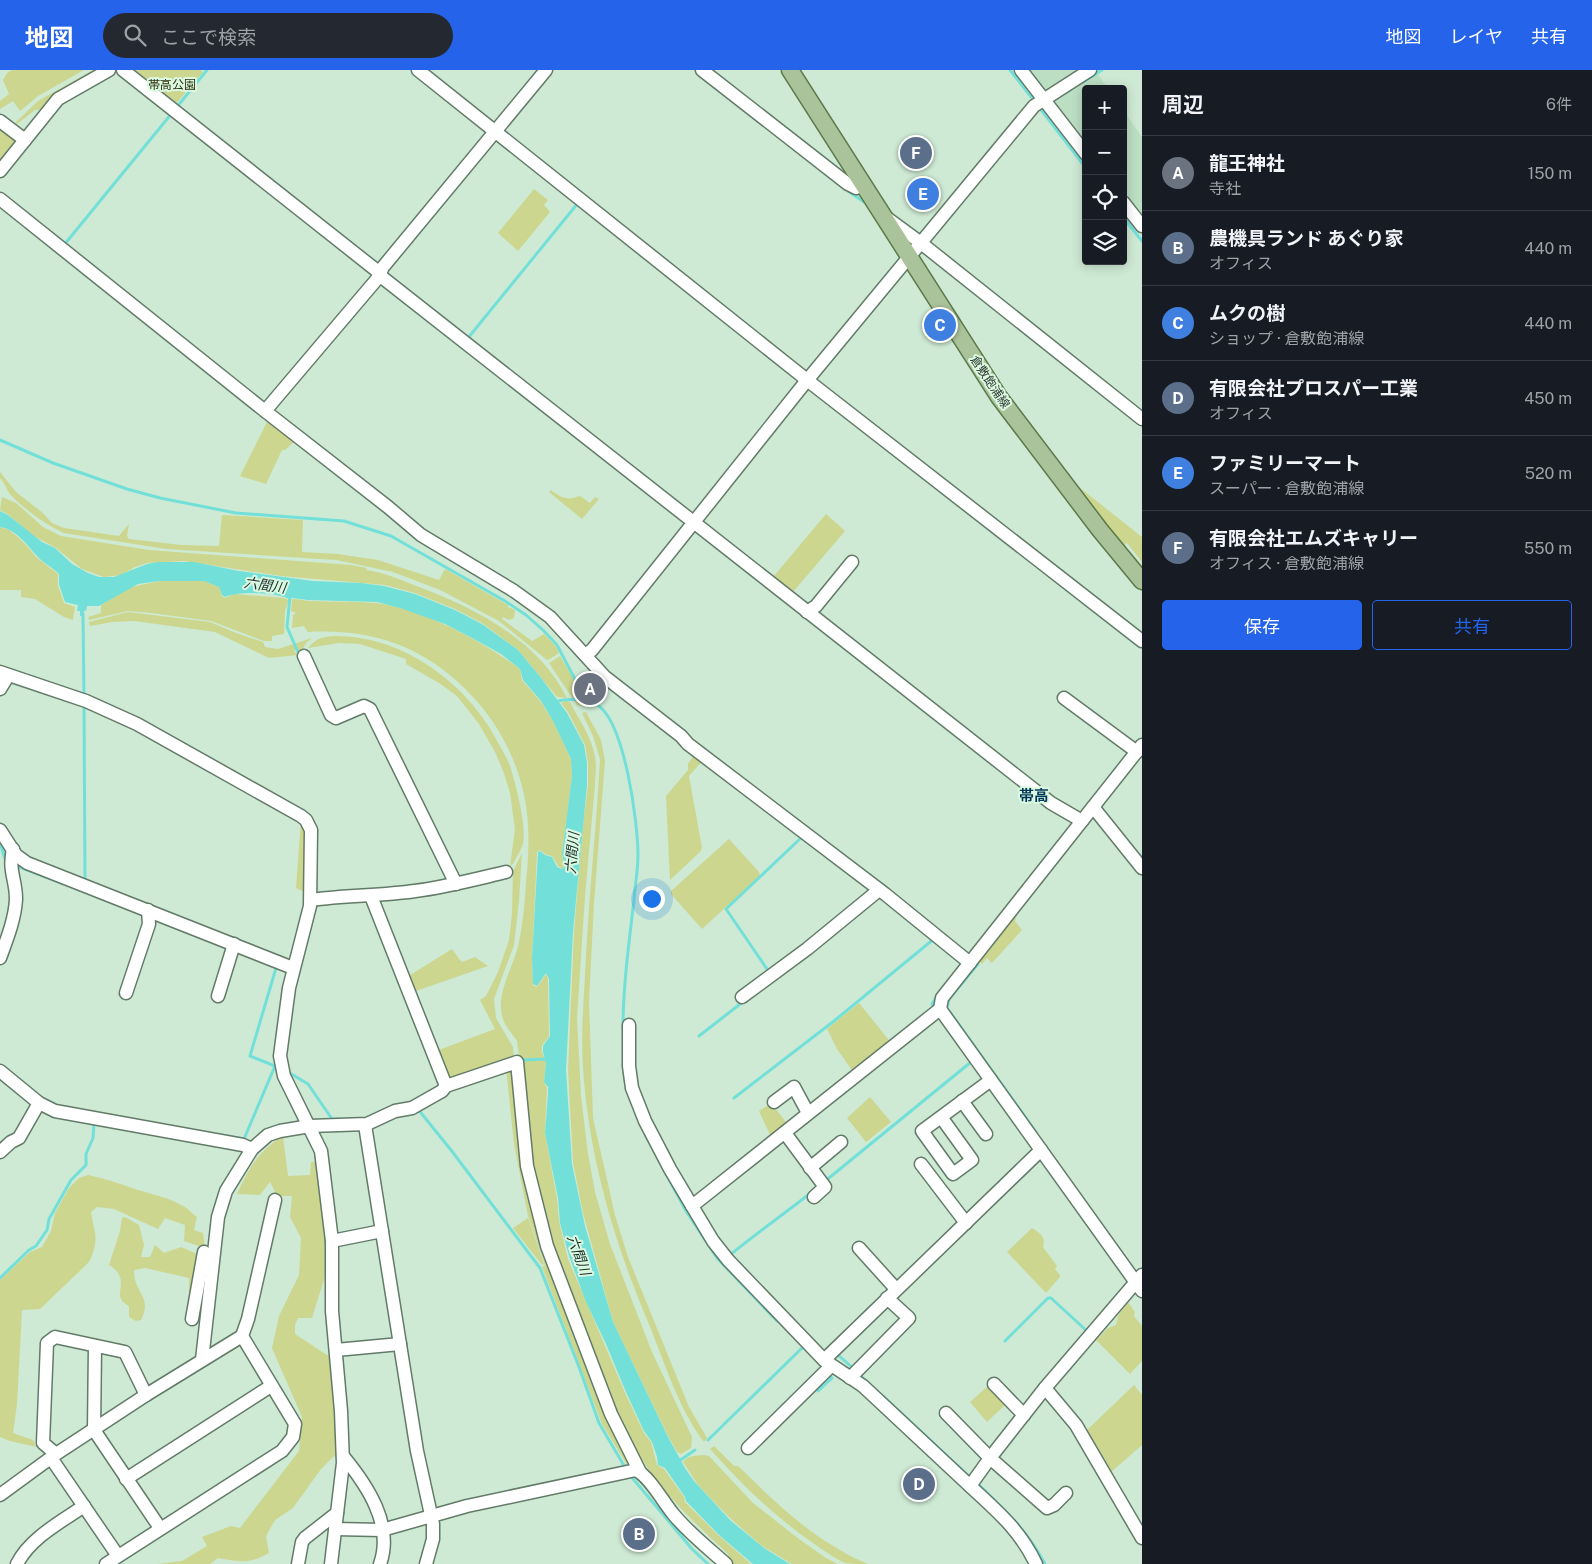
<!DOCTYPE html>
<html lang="ja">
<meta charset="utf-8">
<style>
body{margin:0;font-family:"Public Sans","Noto Sans JP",sans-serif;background:#242831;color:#f1f3f6}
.controls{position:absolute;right:15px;top:15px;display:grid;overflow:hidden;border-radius:5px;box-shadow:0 2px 12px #0003}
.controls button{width:45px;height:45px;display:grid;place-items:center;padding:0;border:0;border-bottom:1px solid #363941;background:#171b24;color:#f1f3f6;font:25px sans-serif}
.you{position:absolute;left:651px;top:828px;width:18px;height:18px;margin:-12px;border:4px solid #fff;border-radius:50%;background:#1a73e8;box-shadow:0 0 0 8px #1a73e833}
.badge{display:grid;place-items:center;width:32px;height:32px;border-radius:50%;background:#2563eb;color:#fff;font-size:16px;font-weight:700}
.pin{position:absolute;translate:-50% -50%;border:2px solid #fff;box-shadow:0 1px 5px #0006}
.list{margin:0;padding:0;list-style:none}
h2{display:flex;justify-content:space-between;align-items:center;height:65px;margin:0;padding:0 20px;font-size:21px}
h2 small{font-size:16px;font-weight:400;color:#9ea1a6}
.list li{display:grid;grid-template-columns:32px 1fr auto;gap:15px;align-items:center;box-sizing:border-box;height:75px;padding:0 20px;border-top:1px solid #363941}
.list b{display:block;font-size:19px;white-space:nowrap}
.list p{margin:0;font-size:16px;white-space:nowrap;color:#9ea1a6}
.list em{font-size:16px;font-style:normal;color:#9ea1a6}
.actions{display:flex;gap:10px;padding:15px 20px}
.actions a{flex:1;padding:11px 0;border:1px solid #2563eb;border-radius:5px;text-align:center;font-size:18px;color:#2563eb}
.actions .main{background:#2563eb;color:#fff}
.icon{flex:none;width:28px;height:28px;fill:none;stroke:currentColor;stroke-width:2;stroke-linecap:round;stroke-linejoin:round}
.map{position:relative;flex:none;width:1142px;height:1494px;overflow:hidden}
header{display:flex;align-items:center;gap:30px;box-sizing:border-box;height:70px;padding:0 25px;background:#2563eb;color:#fff}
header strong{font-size:24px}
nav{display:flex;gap:28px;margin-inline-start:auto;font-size:18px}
.search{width:350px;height:45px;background:#242831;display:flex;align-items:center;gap:12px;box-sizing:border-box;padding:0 18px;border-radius:28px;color:#9ea1a6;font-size:19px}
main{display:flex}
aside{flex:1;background:#171b24}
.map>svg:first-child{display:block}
</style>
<header>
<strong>地図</strong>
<div class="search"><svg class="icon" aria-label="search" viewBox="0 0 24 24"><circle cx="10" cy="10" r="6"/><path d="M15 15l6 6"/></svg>ここで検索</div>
<nav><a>地図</a><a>レイヤ</a><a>共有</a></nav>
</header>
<main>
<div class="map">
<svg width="1142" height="1494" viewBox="0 0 1142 1494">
<rect width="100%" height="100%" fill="#ceead4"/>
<!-- built -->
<g fill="#bcdfc4">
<path d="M1029,0H1095L1108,19H1086V74Z"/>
<path d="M1123,40L1142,67V147L1123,123Z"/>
</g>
<!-- green -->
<g fill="#ccd68e">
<path d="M12,0H84L38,26L20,41L13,31L0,39V31L9,24L3,10L7,3Z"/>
<path d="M93,0H102L44,39L35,40L17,54L15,53L38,31Z"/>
<path d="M129,0H200L203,2L174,36Z"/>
<path d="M3,60L12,67L15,72L3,92L0,90V61Z"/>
<path d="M534,119L548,130L544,135L550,142L518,181L498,163Z"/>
<path d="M270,350L296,370L285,380H282L266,414L240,406L267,352Z"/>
<path d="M0,402L16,422L43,443L52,453L64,458L119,466L129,454L127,466L129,469L181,475L219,476L222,445L303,450L302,482L338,484L378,490L439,510L445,499L508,535V537L515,540L514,548L509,550L503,547L502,549L532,571L544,564L555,575L559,583L550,589L547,590L499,551L440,520L393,502L336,490L166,479L64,463C48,456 22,438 10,424C6,419 5,413 0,408Z"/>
<path d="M1070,410L1142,467V492L1127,473L1120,478Z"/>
<path d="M551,420C562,428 567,431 580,426L590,433L595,427L599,429L582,449L549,422Z"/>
<path d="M2,427L16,433L43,457L61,466L149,480L351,495L367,498L366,500C382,502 399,509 414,515C473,537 538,569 567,628L557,627L518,580L482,553L455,539L415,523L385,515L281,506L184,491L147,493L135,497L121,505L104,507L82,499L56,478L32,465L9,445L0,440Z"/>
<path d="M826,444L845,461L793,522L774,506Z"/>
<path d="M0,457L9,460L19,468L28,477L36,487L58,504V515L64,533L75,537L73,550L64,547L35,529L21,527V520H0Z"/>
<path d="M160,511H204L219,517L222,526L225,528L234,524L284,528L289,530L285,541L284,564L272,566V571H264L211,551L151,543L128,541L89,550L88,547L101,543V535L131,517Z"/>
<path d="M292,529C299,529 305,531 311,531C333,532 354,531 376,533C423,539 482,571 520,599L522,610L541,632L553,651L571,689L572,706L562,784L564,796L562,799L558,796L552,786L545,784L540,780L537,782L532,889L533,915L537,917L546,904L548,909L549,966L542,976V982L546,992L544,1012L547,1018L545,1063L557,1129L559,1151L568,1189L626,1325L644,1363L651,1372L657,1395L664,1399L684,1427L685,1432L716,1463L751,1494H733L726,1488L729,1485C701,1459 673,1433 651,1403C640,1388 632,1372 624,1356L620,1357L562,1208L537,1127L517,971C513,965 507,958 504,952C493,925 514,898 519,872C523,852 525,832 526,812C528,793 529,774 528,755C525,700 499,649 458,612C415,573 366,559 308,562L304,556L292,558L293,545L296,543L291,541Z"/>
<path d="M128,542L210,552L236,563L263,572L265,577L278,579L312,568L306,573L300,584L298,579L294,580L297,585L269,588L215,562L134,551L112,552L90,556L89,552Z"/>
<path d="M333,566C405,565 471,616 501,678C505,685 509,692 511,699C513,706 515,714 517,721C520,735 526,759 523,774C521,781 516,787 513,794L510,796L515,759L510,723L504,703L495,682L479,654L457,626L439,613L406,594V589L360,574L339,573L308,578C315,569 322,567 333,566Z"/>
<path d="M560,586L579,618L586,637L577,635L549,593Z"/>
<path d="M566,631L570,632C579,650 592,667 595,687C597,696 595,706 595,715L585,826L577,948L581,1026L588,1084L595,1122L610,1174L652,1282L692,1367L691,1378L681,1384L677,1382L666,1362L613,1252L583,1143L573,1092L568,1000L574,862L582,763L588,715V693L585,675L568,642L561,633Z"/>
<path d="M586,642L601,670L605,691L594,833L589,931L593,1048L615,1145L628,1187L689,1337L707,1368L704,1372C679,1339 666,1297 651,1259C615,1175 589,1089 583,998C581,968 583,937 585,907C588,834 596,762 600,689L593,666L582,643Z"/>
<path d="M695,683L703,690L689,706L702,778L700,782L670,810L666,726L688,700V694Z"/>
<path d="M301,750L306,755V823L296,818Z"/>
<path d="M729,769L759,802L760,806L702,859L671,824V821Z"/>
<path d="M522,783L519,831L514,875L494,929L496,948L513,977L514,988L503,989L447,1009L436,981L495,959L480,930L486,926L498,902L509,870L512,844L513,801Z"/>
<path d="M1019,838L1015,851L1022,860L992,893L987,888L982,894L978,890Z"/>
<path d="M452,879L460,890L462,892L475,887L488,896L413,922L407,907Z"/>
<path d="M859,933L892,974L854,1003L837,979L827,959Z"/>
<path d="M514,996L529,1115L629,1390L627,1395L602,1354L542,1197L545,1195L528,1146L514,1074L506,998Z"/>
<path d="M870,1027L891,1052L866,1072L847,1048Z"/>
<path d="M770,1034L775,1038L789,1056L772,1069L759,1041Z"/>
<path d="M283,1066L288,1106L310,1105L311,1092H317L330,1191L312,1248H298L295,1255V1264L330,1287L338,1361L335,1385L321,1399L293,1438L275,1450L266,1466L269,1483C250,1494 240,1492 218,1488L210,1494H158L182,1491L207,1476L202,1467L231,1456L240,1458L299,1381L302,1347L272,1278L279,1246L299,1205L301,1168L290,1147L292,1126H277L270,1112L260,1125L237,1124C249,1098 258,1081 283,1066Z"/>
<path d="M88,1105C108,1109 125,1116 145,1122C158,1126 169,1128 181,1135C187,1137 191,1143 197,1147L194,1160L203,1163L205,1178L184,1171L185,1155L165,1148L158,1159L114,1139L97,1137L91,1142C92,1150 94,1156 95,1163C97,1172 93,1185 89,1192L40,1239L22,1240L17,1334L13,1363L33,1370L36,1377L10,1371L0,1367V1210L30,1182L42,1177L51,1161L55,1143L69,1118L79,1108Z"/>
<path d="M125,1147L139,1155L144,1175L141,1187H150L155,1175L164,1183L181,1177L200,1185L189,1230V1208L145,1198L134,1200C134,1225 153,1225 141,1250L136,1251L129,1247V1236C113,1227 124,1219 120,1207C118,1201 114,1198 109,1195L120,1161L122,1148Z"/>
<path d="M528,1148L544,1194L542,1195L513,1158Z"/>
<path d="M1032,1158C1040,1163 1046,1167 1043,1177L1057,1196L1055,1199L1060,1205V1207L1046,1223L1007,1182Z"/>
<path d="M1128,1232L1135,1242L1134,1246L1142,1256V1291L1130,1304L1096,1270L1108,1258L1116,1255L1118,1246Z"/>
<path d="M989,1315L1007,1333L987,1352L970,1332Z"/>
<path d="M1134,1315L1142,1325V1375L1110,1403L1087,1360Z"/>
<path d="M714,1376L734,1396H738C770,1427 801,1458 840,1480C849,1486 859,1490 868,1494C861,1494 852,1494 845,1493C834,1488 823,1480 813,1473C774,1446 741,1414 710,1379Z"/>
<path d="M704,1385L709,1386L753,1433L799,1469L826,1488L838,1494H792L762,1476L731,1449L711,1429L698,1415L683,1392C688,1385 696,1386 704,1385Z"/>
</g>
<!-- water -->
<path fill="#72e0d9" d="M0,441L8,445L42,472L55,478L72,494L88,503L99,507H114L147,494L158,492H194L239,501L313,511L361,513L384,516L415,524L455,540L482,554L518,580L542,609L567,643L584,675L587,693V715L573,862L566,1000L572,1094L585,1156L613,1252L668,1367L685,1398L694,1411L730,1450L764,1478L790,1494H753L719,1465L686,1431L685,1427L665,1398L658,1395L657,1387L652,1372L644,1361L626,1322L606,1274L586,1232L569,1186L560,1153L558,1128L545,1063L548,1024V1017L544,1012L546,993L543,982V976L550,966L549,909L546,903L537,916L533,914L532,888L538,782L540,781L545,785L552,787L557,797L562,799L565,796L562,784L572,706L571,689L553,651L541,631L523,610L520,599L501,584L472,568L445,554L400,538L377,532L308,530L292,528L289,529C275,522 239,521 225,527L222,525L219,517L204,511H159L138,514L99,536H87L86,541H84V546H80V541H77L78,535L65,532L59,514V504C52,497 43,493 37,486C26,474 17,460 0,457Z"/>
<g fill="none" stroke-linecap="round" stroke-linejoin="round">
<!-- stream -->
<g stroke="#72e0d9" stroke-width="3">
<path d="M1010,0L1035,32"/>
<path d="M1083,12L1102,0"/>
<path d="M1039,37L1086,98"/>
<path d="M176,38L207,0"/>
<path d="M848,121L864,132"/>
<path d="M1123,147L1142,171"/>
<path d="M64,175L172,43"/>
<path d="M468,268L578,133"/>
<path d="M0,370L53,393L127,419L160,428L236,443L344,451L391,466L505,531L526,545L543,560L557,575L587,632"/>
<path d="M290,526L287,557L300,587"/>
<path d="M83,544L84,627"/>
<path d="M555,632C566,628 586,629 596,634C625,650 638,754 638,785C638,800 635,815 634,830C629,873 623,916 623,959"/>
<path d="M84,634L85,812"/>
<path d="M0,773L6,792L8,793"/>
<path d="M14,795L62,813"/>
<path d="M975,891L978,894L949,929L947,938L1036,1062"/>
<path d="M272,896L276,898L250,986L275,996"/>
<path d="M769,902L726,839L803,766"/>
<path d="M934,938L932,934L938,924"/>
<path d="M699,966L744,931"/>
<path d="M520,990L548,989"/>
<path d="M623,995L625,1011"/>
<path d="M288,1002L308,1014L332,1049H338"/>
<path d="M734,1028L834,951L935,868"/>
<path d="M417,1038L451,1080L540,1198L579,1297L599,1353L626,1399"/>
<path d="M221,1065L244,1069L275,996L278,997"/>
<path d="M646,1066L686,1141L717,1188L777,1251"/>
<path d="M824,1112L971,992"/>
<path d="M730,1185C757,1163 785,1143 812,1122"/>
<path d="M0,1208L29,1180L36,1176L47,1160L49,1149L71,1110L86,1095V1084L93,1068L94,1053"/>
<path d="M1005,1271L1048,1228H1051L1088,1262"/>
<path d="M839,1282L837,1284L855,1300"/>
<path d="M859,1304L869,1314"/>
<path d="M818,1321L832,1308L828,1305"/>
<path d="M883,1326L972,1409"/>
<path d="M708,1370L803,1277"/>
<path d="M679,1391L695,1380"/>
<path d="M629,1404L692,1479L708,1494"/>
<path d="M977,1413C1004,1439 1027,1460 1045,1494"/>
</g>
<!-- minor casing -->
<g stroke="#627b68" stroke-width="15">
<g id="minor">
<path d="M123,0L376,200L383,208L1051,733L1082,751"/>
<path d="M418,0L807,310L1142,571"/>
<path d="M702,0L848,114L856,118L863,115"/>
<path d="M1021,0L1086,84"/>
<path d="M0,51L25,70"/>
<path d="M0,101L58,29L109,0"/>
<path d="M0,129L265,341L388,437L421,465L514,521L550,547L605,607L681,666L688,674L885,824L970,893"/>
<path d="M1123,132L1142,156"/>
<path d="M887,148L921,173L1142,349"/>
<path d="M265,341L377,209L383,197L546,0"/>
<path d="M807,542L816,536L852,492"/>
<path d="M585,585L592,580L804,314L1034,36L1090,0"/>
<path d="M304,586L331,645L336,648L364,636L370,639L456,814"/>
<path d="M0,602L86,631L137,654L301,746L306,750L311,760L310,836L289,918L280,986L284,1006L321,1081L332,1171V1241L341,1341L343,1393L331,1494"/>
<path d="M0,619L8,606"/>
<path d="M1064,628L1137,682"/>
<path d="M1142,675L942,928L940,939L692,1136L713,1171L728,1190L824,1290L863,1316L970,1416L990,1388L1045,1318L1142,1205"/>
<path d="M1093,737L1142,798"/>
<path d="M0,760L16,785L27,793L293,898"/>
<path d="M371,826L446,1016"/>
<path d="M311,830C346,825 380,826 415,821C446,817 476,809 506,802"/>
<path d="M0,888C7,869 15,849 16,829C16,809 8,801 13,779"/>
<path d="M126,923L149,854L148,840"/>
<path d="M218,926L234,874"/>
<path d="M742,927L807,879L879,820"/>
<path d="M940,939L1142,1221"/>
<path d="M629,955V996L632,1018L645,1051L670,1099L692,1136"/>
<path d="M0,1001L39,1033L55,1041L243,1075L252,1079"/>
<path d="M962,1031L986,1064"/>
<path d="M774,1032L794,1017L808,1043"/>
<path d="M941,1047L972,1090L953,1104L922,1061L991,1010"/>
<path d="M365,1055L417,1381L433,1454V1469L426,1494"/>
<path d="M785,1063L825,1117L814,1127"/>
<path d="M0,1082L11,1072L19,1068L39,1033"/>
<path d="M921,1094L966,1153"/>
<path d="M810,1098L841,1072"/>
<path d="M332,1171L382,1161"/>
<path d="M859,1178L896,1219"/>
<path d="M192,1249L204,1182"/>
<path d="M242,1266L248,1249L275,1130"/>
<path d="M95,1276L94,1360L160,1458"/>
<path d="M336,1280L400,1274"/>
<path d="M202,1290L218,1147L226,1121L252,1079L268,1065L280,1061L310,1056L367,1054L395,1041L412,1038L442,1021L446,1016L517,992L527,1096L547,1176L611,1344L640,1402"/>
<path d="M824,1290L1041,1080"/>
<path d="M850,1308L909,1248L887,1228"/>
<path d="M994,1314L1024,1345"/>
<path d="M1045,1318L1076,1355L1142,1468"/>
<path d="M946,1343L990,1388L1047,1438L1054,1435L1066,1423"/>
<path d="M748,1378L831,1296"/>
<path d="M56,1384L43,1373L47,1273L55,1267L125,1282L146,1325"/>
<path d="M343,1386C367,1415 394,1455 380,1494"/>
<path d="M51,1388L118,1486"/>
<path d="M126,1409L271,1316"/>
<path d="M970,1416C997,1441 1020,1460 1036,1494"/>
<path d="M0,1425L56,1384L146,1325L242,1266L295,1354L293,1367L282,1381L106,1494"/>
<path d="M335,1459L382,1460L467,1436L636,1400C650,1407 663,1432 674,1445C689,1463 708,1478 726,1494"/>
<path d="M17,1494C30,1468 61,1452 84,1436"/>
<path d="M298,1494L302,1472L305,1468L337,1443"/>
</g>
</g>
<!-- major casing -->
<g stroke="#5b7949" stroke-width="19">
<path id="major" d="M790,0L999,327L1100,460L1142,511"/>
</g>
<!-- minor -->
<use href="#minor" stroke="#fff" stroke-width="12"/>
<!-- major -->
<use href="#major" stroke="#abc39a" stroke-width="16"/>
</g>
<g text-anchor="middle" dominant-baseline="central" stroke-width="4" stroke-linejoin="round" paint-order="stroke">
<!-- park labels -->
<g font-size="12" fill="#2d300e" stroke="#dbf8e1">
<text x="172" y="15">帯高公園</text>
</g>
<!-- street labels -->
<g font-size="12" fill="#2f3a32" stroke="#dbf8e1">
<text transform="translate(990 312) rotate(56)">倉敷飽浦線</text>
</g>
<!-- water labels -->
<g font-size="14" font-style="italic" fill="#1b2f2d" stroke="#dbf8e1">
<text transform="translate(265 515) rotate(8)">六間川</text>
<text transform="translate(572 783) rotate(-85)">六間川</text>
<text transform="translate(579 1185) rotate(70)">六間川</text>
</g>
<!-- quarter labels -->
<g font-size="15" font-weight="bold" fill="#003557" stroke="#dbf8e1">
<text x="1034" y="725">帯高</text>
</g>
</g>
</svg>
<div class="controls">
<button>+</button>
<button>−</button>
<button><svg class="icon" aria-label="locate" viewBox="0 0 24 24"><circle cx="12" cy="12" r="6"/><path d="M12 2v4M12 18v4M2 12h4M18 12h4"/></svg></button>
<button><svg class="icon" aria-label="layers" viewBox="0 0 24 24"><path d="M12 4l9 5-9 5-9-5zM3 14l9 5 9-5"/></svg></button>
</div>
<div class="you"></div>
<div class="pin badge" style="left:590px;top:619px;background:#6b7280">A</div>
<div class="pin badge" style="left:639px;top:1464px;background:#5c6f8a">B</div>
<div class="pin badge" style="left:940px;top:255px;background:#3f7fe0">C</div>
<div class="pin badge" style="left:919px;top:1414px;background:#5c6f8a">D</div>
<div class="pin badge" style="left:923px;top:124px;background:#3f7fe0">E</div>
<div class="pin badge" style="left:916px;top:83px;background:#5c6f8a">F</div>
</div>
<aside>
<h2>周辺<small>6件</small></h2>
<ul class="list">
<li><span class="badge" style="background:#6b7280">A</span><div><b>龍王神社</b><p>寺社</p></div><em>150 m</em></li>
<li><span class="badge" style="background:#5c6f8a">B</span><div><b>農機具ランド あぐり家</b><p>オフィス</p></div><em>440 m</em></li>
<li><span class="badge" style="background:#3f7fe0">C</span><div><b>ムクの樹</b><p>ショップ · 倉敷飽浦線</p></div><em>440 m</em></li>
<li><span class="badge" style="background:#5c6f8a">D</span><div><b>有限会社プロスパー工業</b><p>オフィス</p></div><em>450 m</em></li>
<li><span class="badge" style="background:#3f7fe0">E</span><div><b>ファミリーマート</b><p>スーパー · 倉敷飽浦線</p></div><em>520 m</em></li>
<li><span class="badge" style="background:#5c6f8a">F</span><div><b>有限会社エムズキャリー</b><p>オフィス · 倉敷飽浦線</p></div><em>550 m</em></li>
</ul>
<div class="actions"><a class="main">保存</a><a>共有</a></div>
</aside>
</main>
